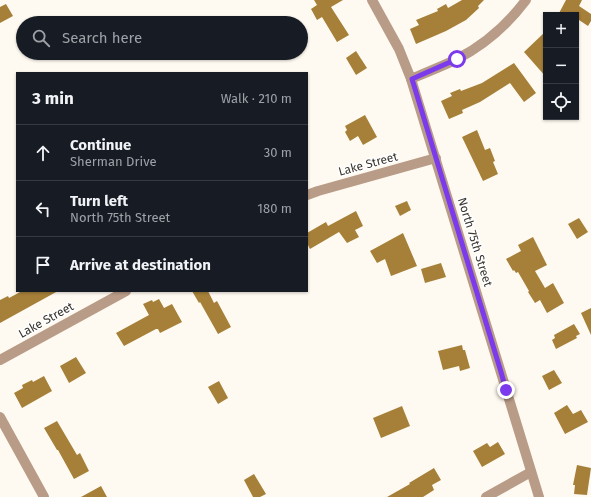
<!DOCTYPE html>
<meta charset="utf-8">
<style>
body{margin:0;font-family:"Fira Sans",sans-serif;background:#20242c;color:#f1f3f6}
.controls{position:absolute;right:12px;top:12px;display:grid;overflow:hidden;border-radius:0px;box-shadow:0 1px 3px #0004}
.controls button{width:36px;height:36px;display:grid;place-items:center;padding:0;border:0;border-bottom:1px solid #363941;background:#171b24;color:#f1f3f6;font:20px sans-serif}
.stop{position:absolute;width:12px;height:12px;margin:-9px;border:3px solid #7c3aed;border-radius:50%;background:#fff}
.stop.end{background:#7c3aed;border-color:#fff;box-shadow:0 1px 4px #0008}
.list{margin:0;padding:0;list-style:none}
h2{display:flex;justify-content:space-between;align-items:center;height:52px;margin:0;padding:0 16px;font-size:17px}
h2 small{font-size:13px;font-weight:400;color:#9ea1a6}
.list li{display:grid;grid-template-columns:26px 1fr auto;gap:12px;align-items:center;box-sizing:border-box;height:56px;padding:0 16px;border-top:1px solid #363941}
.list b{display:block;font-size:15px;white-space:nowrap}
.list p{margin:0;font-size:13px;white-space:nowrap;color:#9ea1a6}
.list em{font-size:13px;font-style:normal;color:#9ea1a6}
.icon{flex:none;width:22px;height:22px;fill:none;stroke:currentColor;stroke-width:2;stroke-linecap:round;stroke-linejoin:round}
.map{position:relative;flex:none;width:591px;height:497px;overflow:hidden}
.search{position:absolute;background:#171b24;box-shadow:0 1px 3px #0004;left:16px;top:16px;width:292px;height:44px;display:flex;align-items:center;gap:10px;box-sizing:border-box;padding:0 14px;border-radius:22px;color:#9ea1a6;font-size:15px}
.panel{position:absolute;background:#171b24;box-shadow:0 1px 3px #0004;left:16px;top:72px;width:292px;height:220px;border-radius:0px}
.map>svg:first-child{display:block}
</style>
<div class="map">
<svg width="591" height="497" viewBox="0 0 591 497">
<rect width="100%" height="100%" fill="#fffaf1"/>
<!-- building -->
<g fill="#a68039">
<path d="M314,0H343L331,7L349,35L337,42L322,17L317,20L311,9L317,5Z"/>
<path d="M462,0H484L478,6L479,8L466,20L446,31L416,44L410,29L419,25L416,20L438,11L437,9L446,4L448,8Z"/>
<path d="M566,0H582L579,6L591,14V21L588,26L576,18V15H558Z"/>
<path d="M6,4L13,16L0,23V7Z"/>
<path d="M546,31V77L524,52Z"/>
<path d="M356,51L367,68L356,75L346,58Z"/>
<path d="M514,63L536,93L524,102L510,83L480,102L462,110L463,113L449,119L441,101L452,96L450,93L460,89L461,91L482,83Z"/>
<path d="M365,115L377,137L363,145L358,136L350,141L345,132L347,130L345,126Z"/>
<path d="M477,130L485,150L490,148L495,161L493,162L498,174L483,181L462,137Z"/>
<path d="M407,201L411,210L400,216L395,206Z"/>
<path d="M356,211L363,226L355,230L359,237L347,243L339,232L310,249L307,243V233L326,222L328,226Z"/>
<path d="M579,218L588,232L577,239L568,224Z"/>
<path d="M403,233L417,266L391,276L385,259L377,263L370,251Z"/>
<path d="M533,237L547,265L535,271L545,288L553,283L564,303L547,313L540,300L535,303L528,292L529,291L518,272L516,273L514,270L513,271L506,259L521,251L518,245Z"/>
<path d="M441,263L446,277L425,283L421,269Z"/>
<path d="M22,291H58L0,323V300L8,296L9,298Z"/>
<path d="M192,291H208L214,303L217,301L231,327L218,334L200,302L199,303Z"/>
<path d="M159,299L164,308L172,304L182,322L160,333L158,329H156L124,346L116,333L149,315L143,304L152,300L153,302Z"/>
<path d="M591,308V335L581,313Z"/>
<path d="M574,324L580,334L576,336L577,338L556,349L552,340L555,338L554,335Z"/>
<path d="M462,345L463,350H465L470,368L460,371L459,366L443,370L438,351Z"/>
<path d="M76,357L86,373L69,383L60,366Z"/>
<path d="M554,370L562,383L549,390L542,376Z"/>
<path d="M44,376L52,391L22,408L14,393L23,388L22,385L32,380L33,382Z"/>
<path d="M219,381L228,398L218,404L208,387Z"/>
<path d="M567,405L573,414L581,410L588,422L565,434L554,413Z"/>
<path d="M402,406L410,426L381,438L373,418Z"/>
<path d="M57,421L77,455L80,453L89,471L74,479L58,450H57L44,428Z"/>
<path d="M498,442L505,454L482,467L473,451L487,443L490,447Z"/>
<path d="M577,465L591,468L587,495L574,494L575,485H573Z"/>
<path d="M434,468L441,480L432,485L434,490L423,497H387L410,484L409,483Z"/>
<path d="M254,474L266,494L260,497H253L244,480Z"/>
<path d="M101,486L107,497H81Z"/>
</g>
<g fill="none" stroke-linecap="round" stroke-linejoin="round">
<!-- minor -->
<g stroke="#b99c87" stroke-width="10">
<path d="M372,0L399,49L411,79L539,497"/>
<path d="M411,79C427,72 443,66 457,59C484,45 508,24 526,0"/>
<path d="M307,195L318,191L436,158"/>
<path d="M0,360L126,291"/>
<path d="M0,417L44,497"/>
<path d="M486,497L531,472"/>
</g>
</g>
<g fill="none" stroke-linecap="round" stroke-linejoin="round">
<!-- route -->
<path stroke="#7c3aed" stroke-width="5" d="M457,59L412,79L501,372L506,390"/>
</g>
<g text-anchor="middle" dominant-baseline="central" stroke-width="3" stroke-linejoin="round" paint-order="stroke">
<!-- street labels -->
<g font-size="12" fill="#38352f" stroke="#fff">
<text transform="translate(368 164) rotate(-15)">Lake Street</text>
<text transform="translate(475 242) rotate(73)">North 75th Street</text>
<text transform="translate(46 320) rotate(-29)">Lake Street</text>
</g>
</g>
</svg>
<div class="controls">
<button>+</button>
<button>−</button>
<button><svg class="icon" aria-label="locate" viewBox="0 0 24 24"><circle cx="12" cy="12" r="6"/><path d="M12 2v4M12 18v4M2 12h4M18 12h4"/></svg></button>
</div>
<div class="stop" style="left:457px;top:59px"></div>
<div class="stop end" style="left:506px;top:390px"></div>
<div class="search"><svg class="icon" aria-label="search" viewBox="0 0 24 24"><circle cx="10" cy="10" r="6"/><path d="M15 15l6 6"/></svg>Search here</div>
<section class="panel">
<h2>3 min<small>Walk · 210 m</small></h2>
<ul class="list">
<li><svg class="icon" aria-label="ahead" viewBox="0 0 24 24"><path d="M12 20V5M6 11l6-6 6 6"/></svg><div><b>Continue</b><p>Sherman Drive</p></div><em>30 m</em></li>
<li><svg class="icon" aria-label="left" viewBox="0 0 24 24"><path d="M17 20v-9H6M10 6l-5 5 5 5"/></svg><div><b>Turn left</b><p>North 75th Street</p></div><em>180 m</em></li>
<li><svg class="icon" aria-label="arrive" viewBox="0 0 24 24"><path d="M6 21V4h12l-3 4 3 4H6"/></svg><div><b>Arrive at destination</b></div></li>
</ul>
</section>
</div>
